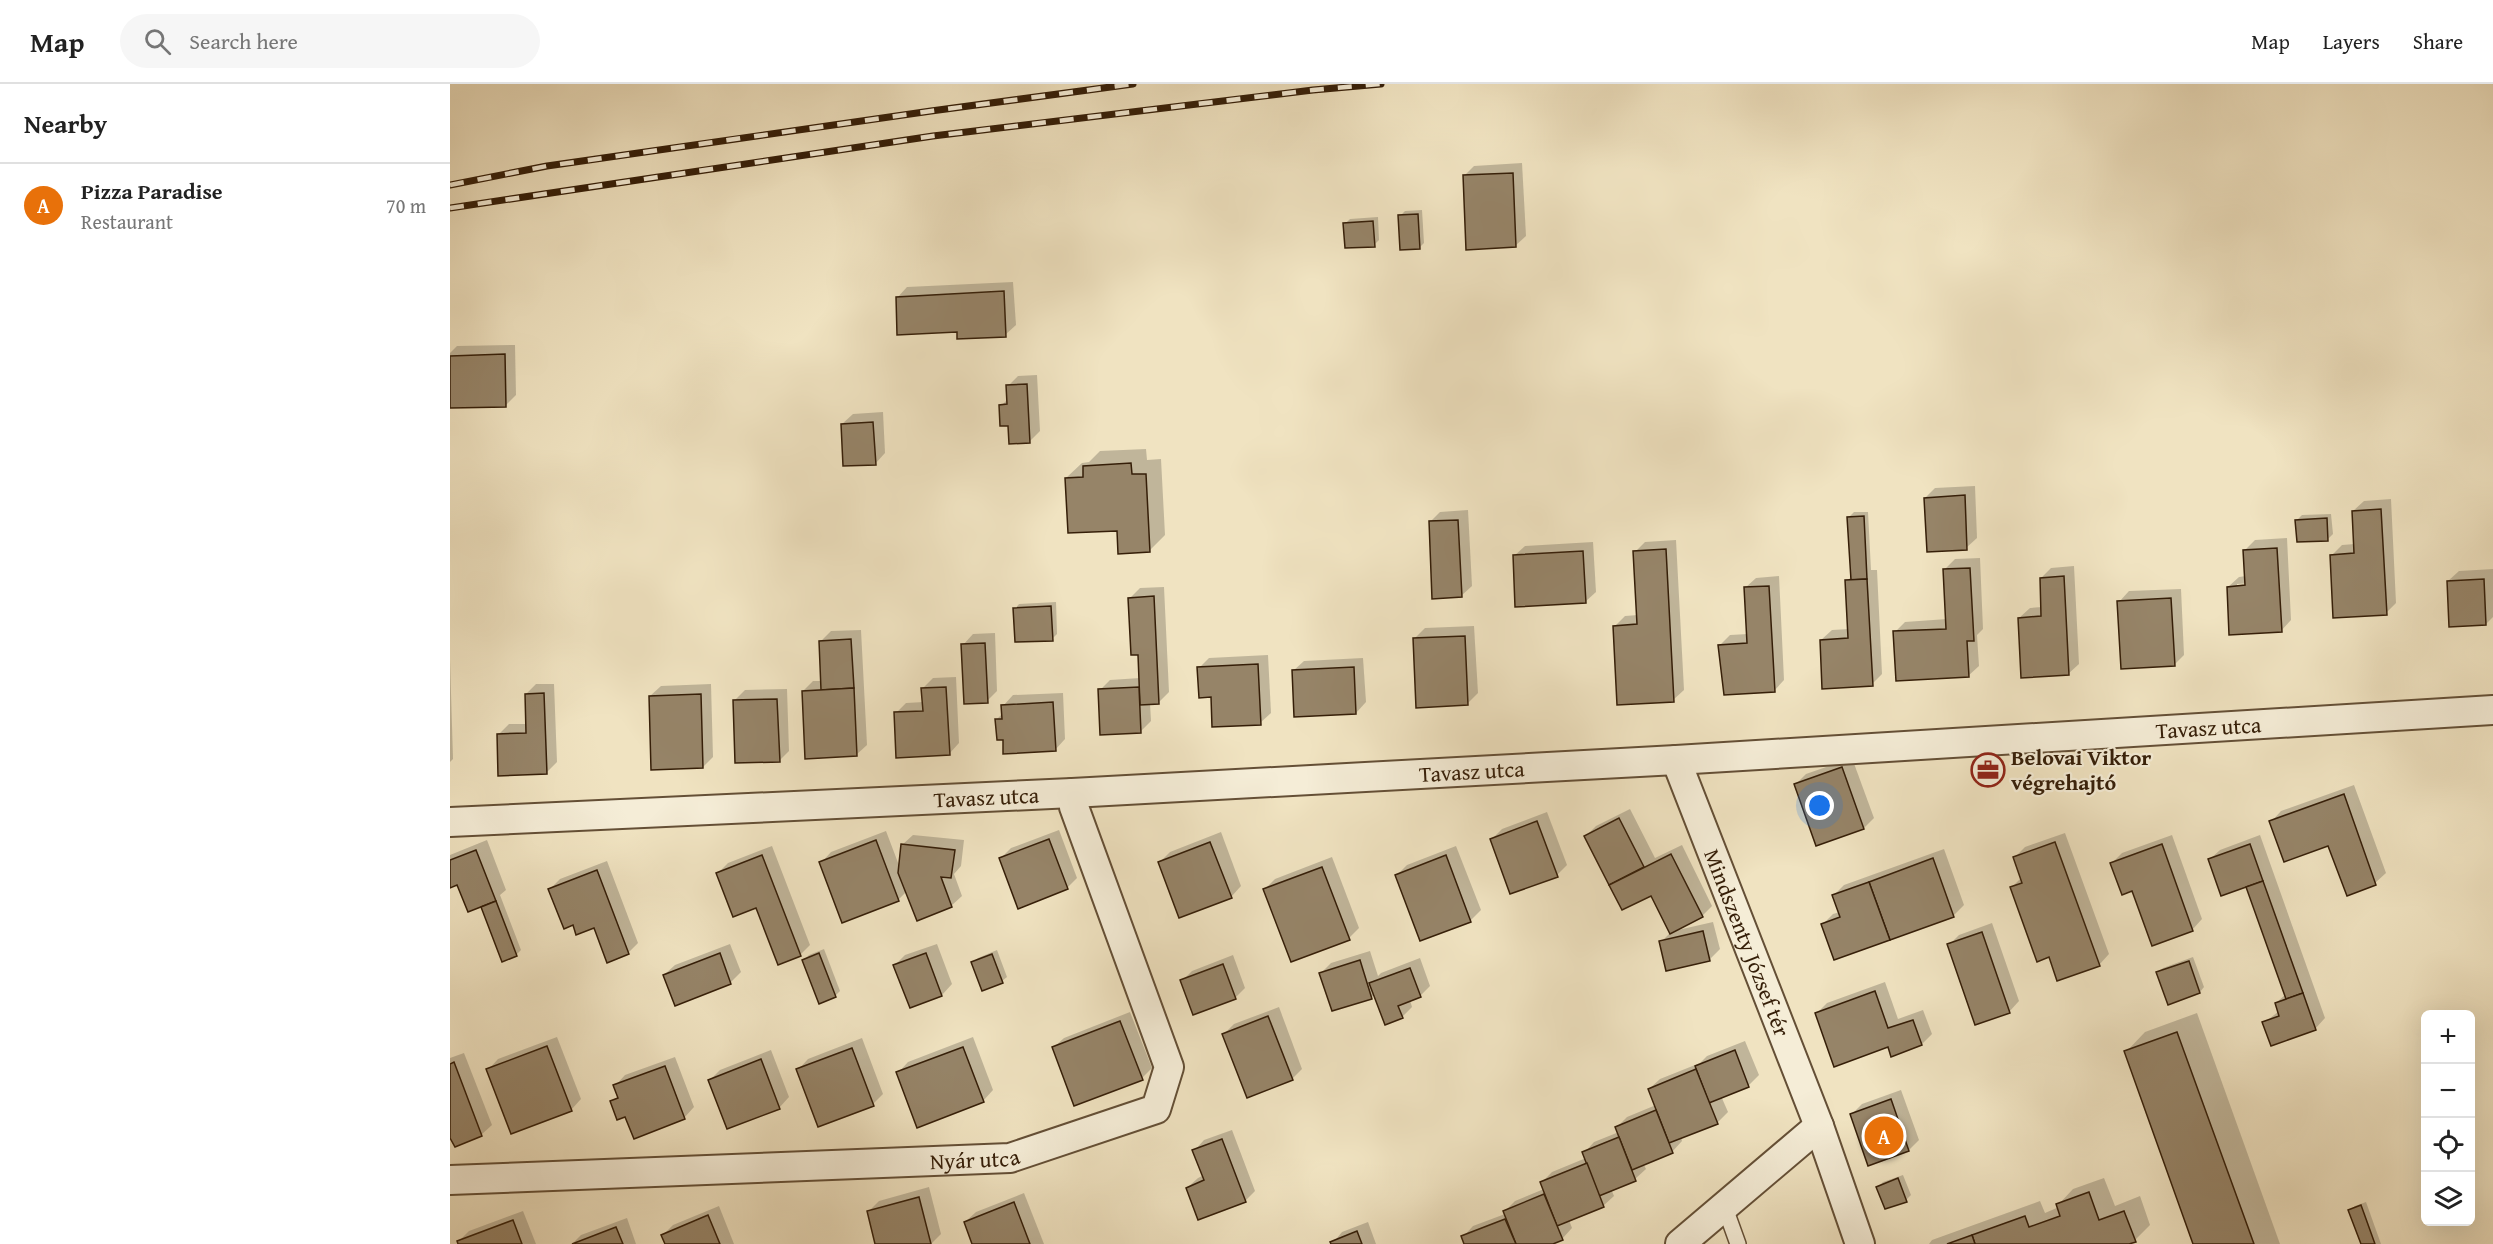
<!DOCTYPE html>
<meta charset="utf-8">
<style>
body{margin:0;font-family:"Gentium Book Plus",serif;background:#f6f6f6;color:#222}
.controls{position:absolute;right:18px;bottom:18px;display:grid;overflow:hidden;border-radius:9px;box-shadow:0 6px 24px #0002}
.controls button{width:54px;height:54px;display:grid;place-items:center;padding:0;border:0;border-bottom:2px solid #e0e0e0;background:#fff;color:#222;font:30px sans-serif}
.you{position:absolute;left:1370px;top:722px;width:21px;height:21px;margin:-15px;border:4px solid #fff;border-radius:50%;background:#1a73e8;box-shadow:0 0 0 9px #1a73e833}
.badge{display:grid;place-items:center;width:39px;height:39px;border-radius:50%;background:#d93025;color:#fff;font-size:20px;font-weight:700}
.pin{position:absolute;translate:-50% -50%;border:3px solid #fff;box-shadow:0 2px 6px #0006}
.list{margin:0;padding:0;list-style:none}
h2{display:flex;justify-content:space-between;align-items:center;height:78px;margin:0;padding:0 24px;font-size:26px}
h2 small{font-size:20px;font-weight:400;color:#767676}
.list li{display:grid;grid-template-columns:39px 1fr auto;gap:18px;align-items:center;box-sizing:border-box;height:84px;padding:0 24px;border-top:2px solid #e0e0e0}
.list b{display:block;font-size:22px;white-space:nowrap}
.list p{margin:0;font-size:20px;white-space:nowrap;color:#767676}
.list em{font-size:20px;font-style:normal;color:#767676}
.icon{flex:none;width:33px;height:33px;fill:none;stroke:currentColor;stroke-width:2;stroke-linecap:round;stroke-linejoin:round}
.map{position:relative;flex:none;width:2043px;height:1160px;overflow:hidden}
header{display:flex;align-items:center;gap:36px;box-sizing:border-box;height:84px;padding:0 30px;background:#fff;border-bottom:2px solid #e0e0e0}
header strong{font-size:28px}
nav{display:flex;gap:33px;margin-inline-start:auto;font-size:21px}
.search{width:420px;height:54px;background:#f6f6f6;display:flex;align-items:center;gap:15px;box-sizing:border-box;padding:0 21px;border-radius:33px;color:#767676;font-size:22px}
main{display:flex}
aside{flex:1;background:#fff}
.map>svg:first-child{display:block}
</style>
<header>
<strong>Map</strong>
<div class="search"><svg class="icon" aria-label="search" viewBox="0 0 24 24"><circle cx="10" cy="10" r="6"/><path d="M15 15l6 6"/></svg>Search here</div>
<nav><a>Map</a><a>Layers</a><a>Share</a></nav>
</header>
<main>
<aside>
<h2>Nearby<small></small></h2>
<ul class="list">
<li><span class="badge" style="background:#e8710a">A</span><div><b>Pizza Paradise</b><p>Restaurant</p></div><em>70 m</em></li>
</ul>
</aside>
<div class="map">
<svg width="2043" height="1160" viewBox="0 0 2043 1160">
<rect width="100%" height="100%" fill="#f0e3c1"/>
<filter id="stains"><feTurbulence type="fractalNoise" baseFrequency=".00333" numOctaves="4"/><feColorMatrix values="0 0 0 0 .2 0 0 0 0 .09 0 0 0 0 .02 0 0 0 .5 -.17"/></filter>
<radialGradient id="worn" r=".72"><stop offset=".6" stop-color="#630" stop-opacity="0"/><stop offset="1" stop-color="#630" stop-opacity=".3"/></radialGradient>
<!-- shadow -->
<g fill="#0003" fill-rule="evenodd">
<path d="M1072,79L1076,152L1065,162L1014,92L1024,82Z"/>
<path d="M972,126L974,159L969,164L950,132L955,127Z"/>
<path d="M928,133L929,156L924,161L895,140L900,135Z"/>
<path d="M563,198L566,241L555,251L508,247L447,214L457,203Z"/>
<path d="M65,261L66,311L56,321L0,323V269L7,262Z"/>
<path d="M587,291L590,347L579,358L560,340L551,322L559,314L558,302L568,292Z"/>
<path d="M433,328L435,369L425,380L392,340L403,330Z"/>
<path d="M696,365L697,376L711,375L715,451L700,466L668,445L616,394L632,379L639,378L650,367Z"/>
<path d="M1525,402L1527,454L1516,464L1475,414L1485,404Z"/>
<path d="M1941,415L1946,519L1936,529L1881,472L1892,461L1905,460L1903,427L1914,417Z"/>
<path d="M1018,426L1022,502L1011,512L980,438L990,428Z"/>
<path d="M1404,428H1418L1421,486H1427L1432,590L1422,600L1371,556L1382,546L1399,545L1397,497L1402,492L1399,433Z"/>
<path d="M1881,430L1883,450L1878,455L1847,436L1852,431Z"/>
<path d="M1837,454L1841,536L1831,547L1778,503L1789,493L1796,492L1795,466L1805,456ZM1803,499L1787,503V500Z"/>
<path d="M1226,456L1234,606L1223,616L1165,542L1175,532L1188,531L1185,468L1195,458Z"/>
<path d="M1143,458L1146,508L1135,518L1064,472L1075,462Z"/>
<path d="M1530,474L1533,545L1527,551L1529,582L1518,592L1445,548L1455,538L1497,535L1494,486L1505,475Z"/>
<path d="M1624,482L1629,580L1618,590L1569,534L1580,524L1592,523L1591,494L1601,484Z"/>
<path d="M2043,485V533L2036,540L1998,497L2009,487Z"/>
<path d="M1329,492L1334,596L1324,607L1270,561L1280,551L1298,550L1295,504L1306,494Z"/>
<path d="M714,503L719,608L709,618L700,619L701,637L691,647L650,606L660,596L690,594L689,570L680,514L690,504Z"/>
<path d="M1731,505L1734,571L1724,581L1669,518L1679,507Z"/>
<path d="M606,518L607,550L602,555L565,525L569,520Z"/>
<path d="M1024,542L1028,609L1017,620L964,555L975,544Z"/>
<path d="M411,546L417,661L406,671L353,607L363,597H372L370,558L381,547Z"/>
<path d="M545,549L547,607L537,617L513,561L523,550Z"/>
<path d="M818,571L821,629L810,639L762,611L749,584L759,574Z"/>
<path d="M913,574L916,618L906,629L843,587L854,577Z"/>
<path d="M0,575L3,675L0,678Z"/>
<path d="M506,593L509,659L499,670L446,629L456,619L474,618L473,604L483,594Z"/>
<path d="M86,600H104L107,678L96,689L49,650L59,640H77L76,610Z"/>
<path d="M261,600L263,673L253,683L200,612L211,602Z"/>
<path d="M337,605L339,667L329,677L285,616L295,606Z"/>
<path d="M613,609L615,655L605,666L554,654L547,635L553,629V622L563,611Z"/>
<path d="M1402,674L1424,734L1414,744L1346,700L1356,690Z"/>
<path d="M1904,701L1936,789L1925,799L1879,760L1821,738L1831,727Z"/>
<path d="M1180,725L1205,774L1232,761L1262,822L1252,832L1228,846L1263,838L1270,865L1259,876L1211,858L1221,848L1201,810L1172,824L1136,752L1146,742Z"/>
<path d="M1097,728L1117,781L1107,791L1041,756L1052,745Z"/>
<path d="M609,746L627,794L617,804L551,774L561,764Z"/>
<path d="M436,747L450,784L452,761L463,751L514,756L511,782L504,790L512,812L501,822L457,807L448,816L371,779L381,768Z"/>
<path d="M771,748L791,802L781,813L710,778L720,768Z"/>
<path d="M1615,749L1659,870L1649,881L1600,871L1562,803L1572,793L1565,773L1575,763Z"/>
<path d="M1722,751L1752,835L1742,846L1683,805L1662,779L1672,769Z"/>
<path d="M1810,751L1875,934L1865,945L1814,939L1829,927L1826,919L1836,910L1797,801L1759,776L1770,766Z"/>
<path d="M37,756L56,806L50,811L71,866L66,871L33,824L37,819L8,799L0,802V771Z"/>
<path d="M322,762L360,861L350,871L307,822L268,789L278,779Z"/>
<path d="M1006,762L1031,826L1020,837L947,791L957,781Z"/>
<path d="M1494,765L1514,821L1504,831L1385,874L1373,840L1383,830L1390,828L1384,811L1394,801Z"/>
<path d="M882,773L909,844L899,854L815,805L825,795Z"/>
<path d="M157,777L188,859L178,869L145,842L124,839L100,805L110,795Z"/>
<path d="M1542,839L1569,917L1559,928L1499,861L1509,851Z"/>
<path d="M280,860L291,888L280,899L214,891L225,881Z"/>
<path d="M487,860L502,900L492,911L461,923L445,881L455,871Z"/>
<path d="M374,865L390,907L385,912L354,876L359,871Z"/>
<path d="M547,866L557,893L552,897L523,879L528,874Z"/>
<path d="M920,867L928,892L931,889L970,874L980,902L970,912L960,916L962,923L952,933L925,910L921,914L871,889L881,879Z"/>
<path d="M783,871L795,904L785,914L732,897L742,887Z"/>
<path d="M1743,873L1754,903L1750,908L1708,888L1713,884Z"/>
<path d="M1435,898L1448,935L1473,926L1482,950L1472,960L1439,961L1367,929L1377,919Z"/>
<path d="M829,923L852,985L842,995L774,950L784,940Z"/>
<path d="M680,928L702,984L692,994L603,964L614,954Z"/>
<path d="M1747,929L1830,1160H1745L1676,968L1695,948Z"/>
<path d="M107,953L131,1015L121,1026L38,986L48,975Z"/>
<path d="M523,953L543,1006L533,1017L448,989L458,978Z"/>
<path d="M412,954L433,1010L423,1020L348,986L358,975Z"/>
<path d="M1295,957L1309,991L1298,1002L1271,1012L1278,1028L1267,1039L1231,1053L1232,1057L1222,1068L1193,1079L1196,1085L1185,1095L1161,1105L1164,1112L1153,1122L1119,1136L1122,1144L1112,1155L1099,1160H1016L1013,1153L1023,1142L1055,1130V1127L1065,1117L1094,1105L1092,1098L1102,1088L1136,1074L1134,1069L1144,1058L1169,1048L1167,1043L1177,1033L1206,1021L1199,1005L1210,995L1250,979L1257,972Z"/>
<path d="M321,966L339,1013L329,1024L260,996L270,986Z"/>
<path d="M14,969L42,1041L31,1051L0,1053V974Z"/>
<path d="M225,973L244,1023L234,1034L176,1031L162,1018L169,1011L165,1002L175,991Z"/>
<path d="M1451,1006L1469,1056L1459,1066L1402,1030L1412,1020Z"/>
<path d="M782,1046L805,1107L795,1117L737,1104L748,1094L754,1091L744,1067L754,1056Z"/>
<path d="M1453,1091L1461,1111L1456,1116L1428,1103L1433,1098Z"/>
<path d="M1654,1094L1665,1122L1690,1112L1700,1141L1685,1156L1675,1160H1479L1482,1156L1590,1117L1595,1129L1609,1123L1608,1121L1623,1105Z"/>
<path d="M479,1103L491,1150L481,1160H427L419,1127L429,1117Z"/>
<path d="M574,1109L594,1160H524L515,1138L526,1128Z"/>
<path d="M1916,1118L1931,1160H1912L1900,1126L1905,1122Z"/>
<path d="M269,1122L284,1160H216L213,1151L223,1141Z"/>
<path d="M73,1127L86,1160H9L8,1158L19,1147Z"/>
<path d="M177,1134L186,1160H122L131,1151Z"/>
<path d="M918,1138L926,1160H882L892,1148Z"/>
</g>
<!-- building -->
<g fill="#968468" stroke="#351e08" stroke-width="1.5">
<path d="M1063,89L1066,163L1016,166L1013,91Z"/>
<path d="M968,130L970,165L950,166L948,131Z"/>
<path d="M923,137L925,163L895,164L893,139Z"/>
<path d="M554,207L556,253L507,255V248L447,251L446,213Z"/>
<path d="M55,270L56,323L0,324V272Z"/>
<path d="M577,300L580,359L559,360L558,342H550L549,321L557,320L556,301Z"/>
<path d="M423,338L426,381L393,382L391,340Z"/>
<path d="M681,379L682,390H696L700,468L668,470L667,447L618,449L615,394L633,393V382Z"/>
<path d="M1515,411L1517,466L1477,468L1474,414Z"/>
<path d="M1931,425L1937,531L1883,534L1880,471L1904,469L1902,427Z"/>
<path d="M1414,432L1417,495L1401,496L1397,433Z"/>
<path d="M1877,434L1878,457L1847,458L1845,436Z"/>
<path d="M1008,436L1012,513L982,515L979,437Z"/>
<path d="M1827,464L1832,548L1779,551L1777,503L1795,501L1793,466Z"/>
<path d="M1216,465L1224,618L1167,621L1163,542L1187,540L1183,467Z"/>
<path d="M1133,467L1136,519L1065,523L1063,471Z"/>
<path d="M1520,484L1524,557H1517L1519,593L1446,597L1443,547L1496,545L1493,485Z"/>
<path d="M1614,492L1619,591L1571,594L1568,534L1591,532L1590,494Z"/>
<path d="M1417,495L1423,602L1372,605L1370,556L1398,554L1395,496Z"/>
<path d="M2034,495L2036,541L1999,543L1997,497Z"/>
<path d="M1319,502L1325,608L1274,611L1268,561L1297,559L1294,503Z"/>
<path d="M704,512L709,620L690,621L688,571H681L678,514Z"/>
<path d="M1721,514L1725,582L1671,585L1667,517Z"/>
<path d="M601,522L603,557L565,558L563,524Z"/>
<path d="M1015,552L1018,621L966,624L963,554Z"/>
<path d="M401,555L404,604L371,606L369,557Z"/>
<path d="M535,559L538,619L514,620L511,560Z"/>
<path d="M808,580L811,641L762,643L761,613L749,614L747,583Z"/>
<path d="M904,583L906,630L844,633L842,586Z"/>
<path d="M496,603L500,671L446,674L444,628L473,627L471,604Z"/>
<path d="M689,603L691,649L650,651L648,605Z"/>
<path d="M404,604L407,672L355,675L352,607Z"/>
<path d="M94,609L97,690L48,692L47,650L76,649L75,610Z"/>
<path d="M251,610L253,684L201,686L199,612Z"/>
<path d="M327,615L330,678L285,679L283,616Z"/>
<path d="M603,618L606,667L553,670V656H547L545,635H552L551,621Z"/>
<path d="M1392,683L1414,745L1366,762L1344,700Z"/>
<path d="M1894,710L1926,801L1897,812L1878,762L1834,778L1819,737Z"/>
<path d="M1169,734L1194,783L1159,801L1134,752Z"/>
<path d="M1087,737L1108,793L1060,810L1040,755Z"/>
<path d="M599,755L618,805L568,825L549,774Z"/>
<path d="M426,756L449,817L392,839L369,778Z"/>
<path d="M760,758L782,814L729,834L708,778Z"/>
<path d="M1605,758L1650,882L1607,897L1599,873L1587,878L1560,803L1572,799L1563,773Z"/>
<path d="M451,760L505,766L501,794L491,793L502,823L467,837L448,789Z"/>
<path d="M1712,760L1743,847L1702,862L1682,807L1672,811L1660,779Z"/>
<path d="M1800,760L1813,797L1771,812L1758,775Z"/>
<path d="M26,766L46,817L18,828L7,801L0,804V776Z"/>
<path d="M1221,770L1253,833L1220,850L1201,812L1172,826L1159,801Z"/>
<path d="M312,771L351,872L328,881L306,824L283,833L266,789Z"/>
<path d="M996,771L1021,838L970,857L945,791Z"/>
<path d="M1483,774L1504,833L1440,856L1419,798Z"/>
<path d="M872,783L900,856L841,878L813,805Z"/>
<path d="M147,786L179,870L157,879L144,844L126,851L123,841L114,845L98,805Z"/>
<path d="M1813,797L1853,909L1836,915L1796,803Z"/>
<path d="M1419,798L1440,856L1384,876L1371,840L1390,833L1382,811Z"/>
<path d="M46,817L67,872L52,878L31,823Z"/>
<path d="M1253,847L1260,877L1216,887L1209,857Z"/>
<path d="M1532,848L1560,929L1525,941L1497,860Z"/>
<path d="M270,869L281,900L225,922L213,891Z"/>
<path d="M369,869L386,913L369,920L352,876Z"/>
<path d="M476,869L492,912L460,924L443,881Z"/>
<path d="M542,870L553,899L532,907L521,878Z"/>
<path d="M910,876L922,915L882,927L869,889Z"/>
<path d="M1739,877L1750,909L1718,921L1706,888Z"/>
<path d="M773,880L786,915L743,931L730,896Z"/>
<path d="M960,884L971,913L948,922L953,934L935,941L919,899Z"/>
<path d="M1425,907L1438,944L1463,936L1472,961L1441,973L1438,963L1384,983L1365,929Z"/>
<path d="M1853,909L1866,946L1821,962L1812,938L1829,932L1825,919Z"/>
<path d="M818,932L843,996L797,1014L772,950Z"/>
<path d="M670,937L693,996L624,1022L602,963Z"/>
<path d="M1727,948L1804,1160H1743L1674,967Z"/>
<path d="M97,962L122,1027L61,1050L36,985Z"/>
<path d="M513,963L534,1018L467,1044L446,988Z"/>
<path d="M402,964L424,1022L368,1043L346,985Z"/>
<path d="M1285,966L1299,1003L1259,1019L1245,982Z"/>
<path d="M311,975L330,1025L277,1045L258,996Z"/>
<path d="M4,978L32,1052L5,1063L0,1054V980Z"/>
<path d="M215,982L235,1035L184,1055L175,1033L167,1036L160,1017L168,1014L163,1001Z"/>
<path d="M1246,985L1268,1040L1219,1059L1198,1005Z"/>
<path d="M1441,1015L1459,1067L1418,1082L1400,1030Z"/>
<path d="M1206,1026L1223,1069L1182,1086L1165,1043Z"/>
<path d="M1169,1053L1186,1097L1149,1112L1132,1068Z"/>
<path d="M772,1055L796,1118L748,1136L736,1104L754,1096L742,1066Z"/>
<path d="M1137,1079L1154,1123L1107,1142L1090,1098Z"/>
<path d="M1448,1094L1457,1118L1435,1125L1426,1103Z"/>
<path d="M1639,1108L1649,1136L1674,1127L1686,1158L1679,1160H1525L1522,1151L1575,1132L1579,1143L1610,1132L1606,1120Z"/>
<path d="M1094,1110L1113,1156L1103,1160H1066L1053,1127Z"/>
<path d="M469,1113L481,1160H425L417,1127Z"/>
<path d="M564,1118L580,1160H522L514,1138Z"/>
<path d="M1911,1121L1925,1160H1911L1898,1126Z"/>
<path d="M258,1131L270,1160H215L211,1151Z"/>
<path d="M1055,1135L1066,1160H1014L1011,1152Z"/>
<path d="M63,1136L72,1160H8L7,1157Z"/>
<path d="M166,1143L173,1160H122Z"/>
<path d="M907,1147L912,1160H881L880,1158Z"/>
<path d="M1522,1151L1525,1160H1497Z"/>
</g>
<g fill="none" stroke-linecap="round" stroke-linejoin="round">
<!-- lane casing -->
<g stroke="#644f36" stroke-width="18">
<path id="lane" d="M1274,1121L1288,1160"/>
</g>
<!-- street casing -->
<g stroke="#644f36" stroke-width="32">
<g id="street">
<path id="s1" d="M1226,676L1369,1042L1410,1160"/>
<path id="s2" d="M0,738L622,709L1226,676L2043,626"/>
<path id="s3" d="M0,1096L560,1074L706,1025L719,983L624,723L622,709"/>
<path d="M1230,1160L1369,1042"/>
</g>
</g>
<!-- lane -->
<use href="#lane" stroke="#f5edd7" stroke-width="15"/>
<!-- street -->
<use href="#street" stroke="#f5edd7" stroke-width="28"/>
<!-- rail casing -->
<g stroke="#351e08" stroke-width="7">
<g id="rail">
<path d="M0,101L97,82L481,27L683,0"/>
<path d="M0,124L483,52L863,6L931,0"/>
</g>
</g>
<!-- rail -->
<use href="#rail" stroke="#f5edd7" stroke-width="4.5" stroke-dasharray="14" stroke-linecap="butt"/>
</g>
<!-- icons -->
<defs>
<g id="office-ring" transform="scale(1.725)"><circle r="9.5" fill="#f5edd7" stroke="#8f2418" stroke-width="1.5"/><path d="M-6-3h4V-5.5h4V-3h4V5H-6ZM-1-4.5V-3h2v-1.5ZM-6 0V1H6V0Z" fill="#8f2418"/></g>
</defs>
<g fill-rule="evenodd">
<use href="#office-ring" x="1538" y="686"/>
</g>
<g text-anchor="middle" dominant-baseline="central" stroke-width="4.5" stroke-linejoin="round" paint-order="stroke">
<!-- street labels -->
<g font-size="22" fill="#351e08" stroke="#f5edd7">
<text stroke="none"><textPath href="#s2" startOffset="1761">Tavasz utca</textPath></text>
<text stroke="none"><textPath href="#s2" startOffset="1023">Tavasz utca</textPath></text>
<text stroke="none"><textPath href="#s2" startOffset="537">Tavasz utca</textPath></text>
<text stroke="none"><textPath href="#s1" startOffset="196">Mindszenty József tér</textPath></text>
<text stroke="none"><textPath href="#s3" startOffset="525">Nyár utca</textPath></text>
</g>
<!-- poi labels -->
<g font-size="22" font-weight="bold" fill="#351e08" stroke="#f5edd7" text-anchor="start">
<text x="1561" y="673">Belovai Viktor<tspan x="1561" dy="25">végrehajtó</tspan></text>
</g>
</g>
<rect width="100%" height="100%" filter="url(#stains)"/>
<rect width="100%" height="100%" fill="url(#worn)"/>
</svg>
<div class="controls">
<button>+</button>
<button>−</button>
<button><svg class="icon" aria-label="locate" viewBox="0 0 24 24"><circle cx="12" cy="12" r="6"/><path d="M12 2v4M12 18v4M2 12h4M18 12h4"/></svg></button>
<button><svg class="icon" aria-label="layers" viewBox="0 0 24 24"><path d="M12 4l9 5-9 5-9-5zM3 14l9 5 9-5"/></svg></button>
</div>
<div class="you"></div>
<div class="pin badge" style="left:1434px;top:1052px;background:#e8710a">A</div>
</div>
</main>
